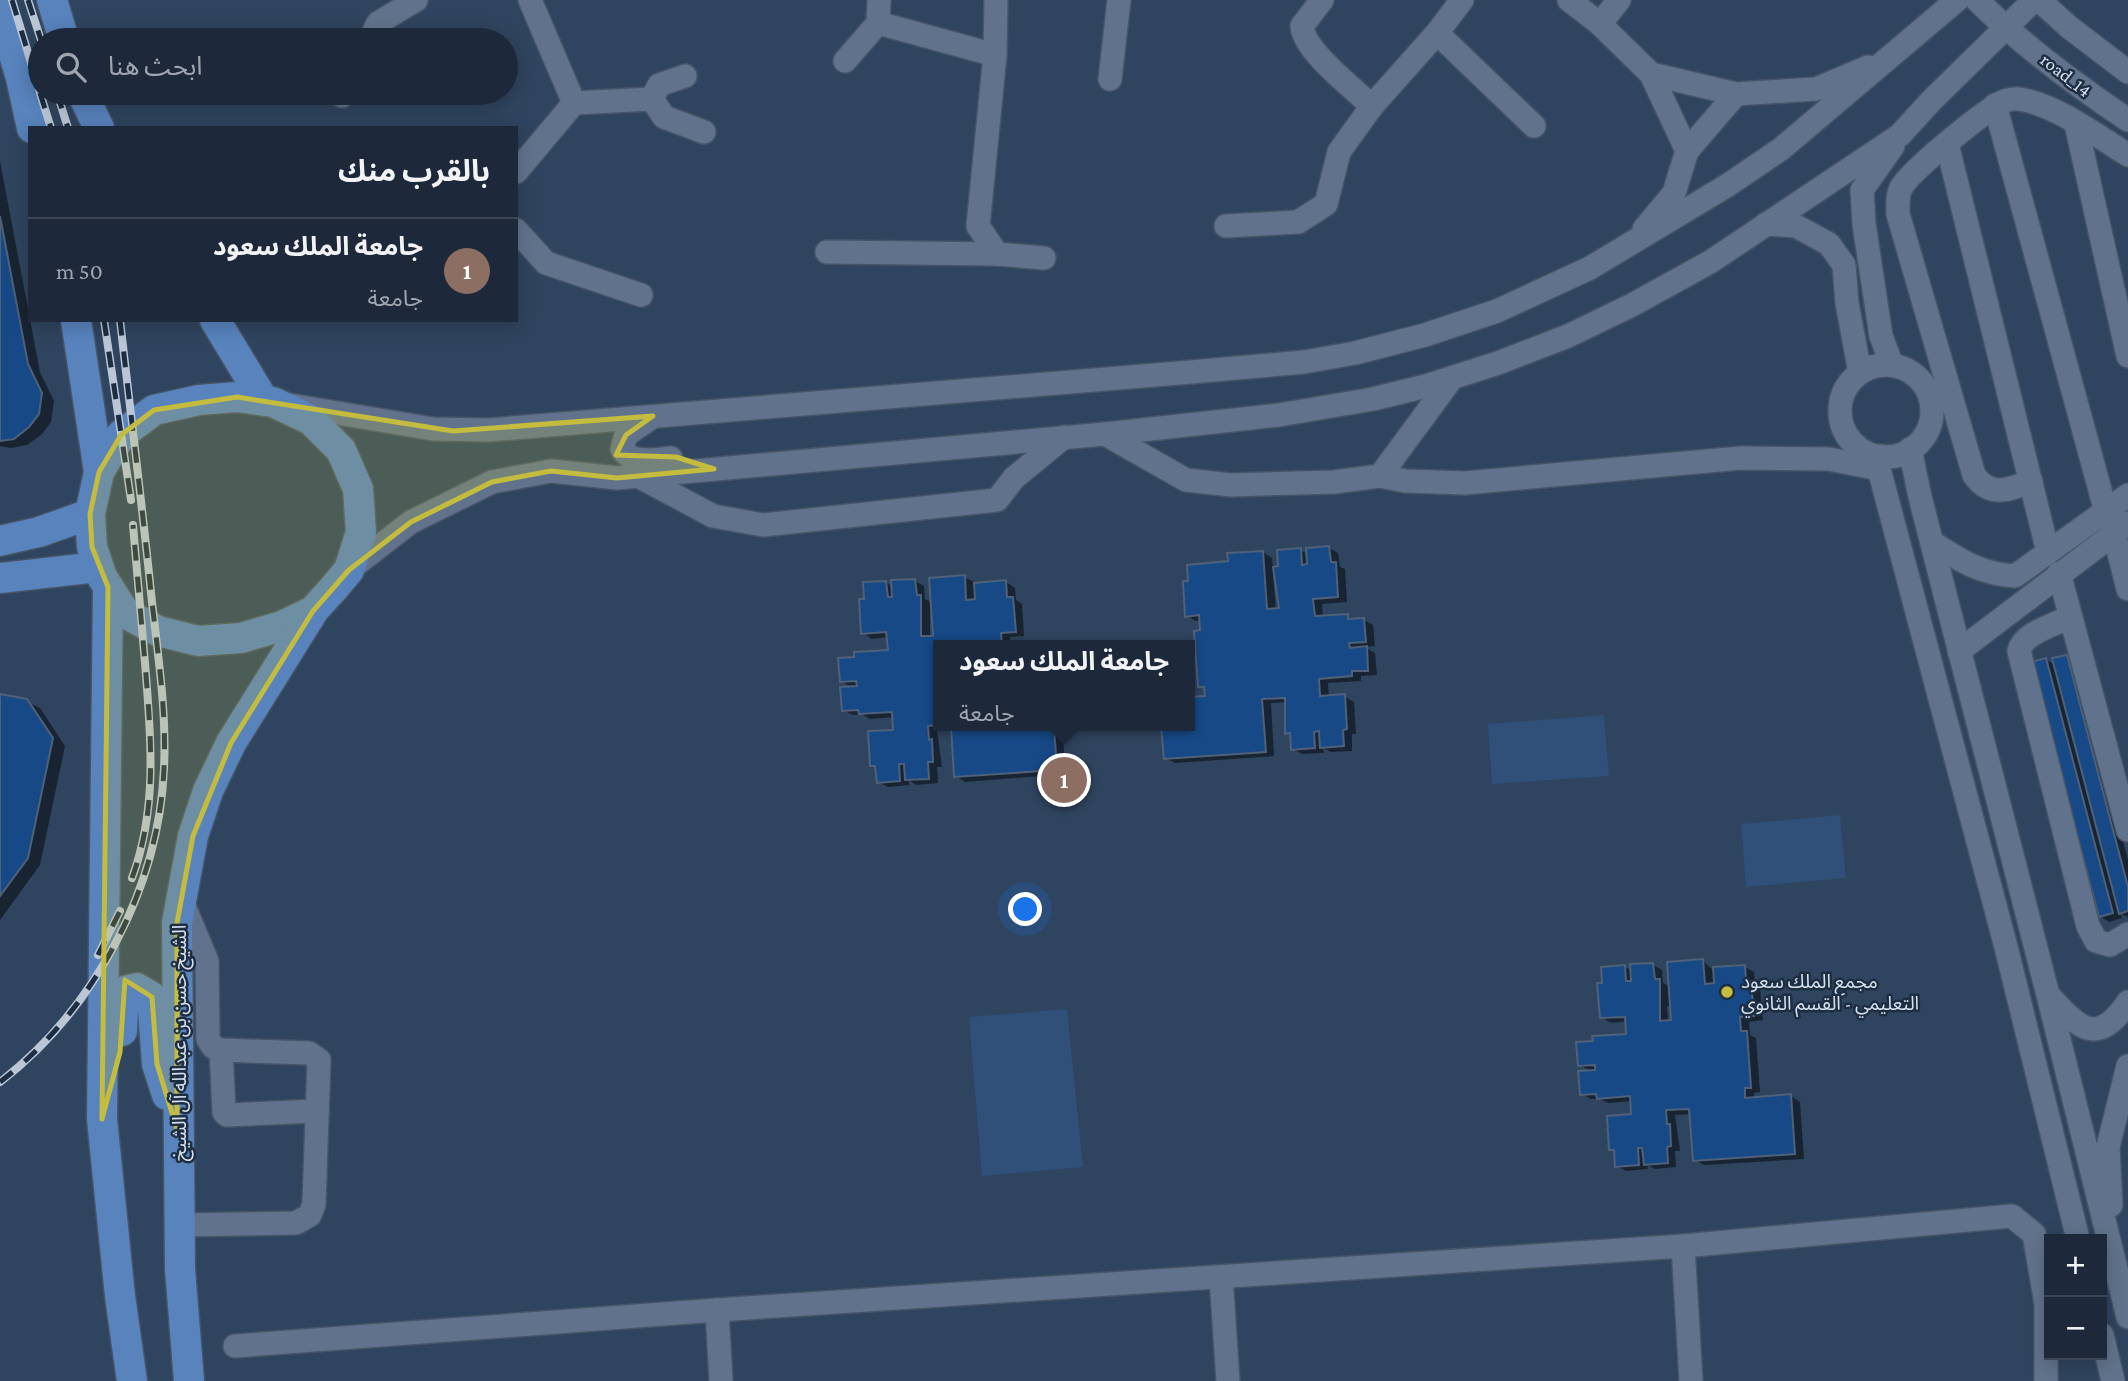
<!DOCTYPE html>
<html lang="ar">
<meta charset="utf-8">
<style>
body{margin:0;font-family:"Crimson Pro","Noto Sans Arabic",serif;background:#253142;color:#f1f3f6;direction:rtl}
.controls{position:absolute;right:21px;bottom:21px;display:grid;overflow:hidden;border-radius:0px;box-shadow:0 4px 18px #0003}
.controls button{width:63px;height:63px;display:grid;place-items:center;padding:0;border:0;border-bottom:2px solid #3b4554;background:#1d293a;color:#f1f3f6;font:35px sans-serif}
.you{position:absolute;left:1026px;top:910px;width:24px;height:24px;margin:-18px;border:5px solid #fff;border-radius:50%;background:#1a73e8;box-shadow:0 0 0 10px #1a73e833}
.badge{display:grid;place-items:center;width:46px;height:46px;border-radius:50%;background:#c4bc3e;color:#fff;font-size:23px;font-weight:700}
.pin{position:absolute;translate:-50% -50%;border:4px solid #fff;box-shadow:0 2px 7px #0006}
.popup{position:absolute;left:933px;top:640px;width:262px;height:91px;box-sizing:border-box;display:grid;place-content:center;border-radius:0px;background:#1d293a;filter:drop-shadow(0 2px 5px #0005);font-size:23px;white-space:nowrap;color:#a0a6af}
.popup b{font-size:26px;color:#f1f3f6}
.popup::after{content:'';position:absolute;left:50%;top:100%;margin-left:-14px;border:14px solid transparent;border-top-color:#1d293a}
.list{margin:0;padding:0;list-style:none}
h2{display:flex;justify-content:space-between;align-items:center;height:91px;margin:0;padding:0 28px;font-size:30px}
h2 small{font-size:23px;font-weight:400;color:#a0a6af}
.list li{display:grid;grid-template-columns:46px 1fr auto;gap:21px;align-items:center;box-sizing:border-box;height:105px;padding:0 28px;border-top:2px solid #3b4554}
.list b{display:block;font-size:26px;white-space:nowrap}
.list p{margin:0;font-size:23px;white-space:nowrap;color:#a0a6af}
.list em{font-size:23px;font-style:normal;color:#a0a6af}
.icon{flex:none;width:38px;height:38px;fill:none;stroke:currentColor;stroke-width:2;stroke-linecap:round;stroke-linejoin:round}
.map{position:relative;flex:none;width:2128px;height:1381px;overflow:hidden;direction:ltr}
.search{position:absolute;background:#1d293a;box-shadow:0 4px 18px #0003;left:28px;top:28px;width:490px;height:77px;display:flex;align-items:center;gap:18px;box-sizing:border-box;padding:0 24px;border-radius:38px;color:#a0a6af;font-size:26px}
.panel{position:absolute;background:#1d293a;box-shadow:0 4px 18px #0003;left:28px;top:126px;width:490px;height:196px;border-radius:0px;direction:rtl}
.map>svg:first-child{display:block}
</style>
<div class="map">
<svg width="2128" height="1381" viewBox="0 0 2128 1381">
<rect width="100%" height="100%" fill="#27374d"/>
<!-- built -->
<path fill="#2f445e" fill-rule="evenodd" d="M0,0H2128V1381H0ZM40,40H506V93H40ZM30,128H516V320H30ZM938,645H1190V726H938ZM2049,1239H2102V1355H2049Z"/>
<!-- green -->
<g fill="#304f79">
<path d="M1604,715L1609,776L1492,784L1488,724Z"/>
<path d="M1840,815L1846,878L1746,887L1741,824Z"/>
<path d="M1067,1009L1083,1167L982,1176L969,1017Z"/>
</g>
<!-- shadow -->
<g fill="#0007" fill-rule="evenodd">
<path d="M0,161L40,372L54,401L51,422L42,434L27,445L11,448L0,446Z"/>
<path d="M1329,548L1338,553L1340,567L1345,569L1347,602L1322,604L1323,618L1347,616L1355,620H1364L1373,625L1375,646L1364,647L1375,653L1377,675L1361,676V681L1328,683L1329,697L1344,696L1354,702L1356,734H1352V751L1331,752L1323,748L1324,753L1302,754L1293,749L1292,736L1287,733V702L1271,703L1274,756L1175,763L1165,758L1163,726H1190V699L1207,698L1206,690L1200,686L1201,620L1196,621L1187,616L1190,582L1230,563L1263,552L1272,558L1273,568H1280L1300,550L1308,554ZM1276,575L1281,610H1276L1273,576Z"/>
<path d="M964,577L974,582V585L1006,582L1015,588L1016,600L1022,604L1024,636L1010,637V645H938V726H1062L1066,774L965,782L956,776L953,729L937,730L942,767H937L938,783L916,785L909,780V785L888,787L878,782L877,768L872,765L895,731L894,717L870,719L862,714L853,715L843,710L853,688L841,681L889,651L888,637L872,639L863,633L866,600L886,582L893,587L915,581L924,586L925,599L933,603ZM933,611L935,637L930,638V612Z"/>
<path d="M2067,656L2076,662L2128,860V917L2120,913L2122,918L2109,922L2100,916L2046,660L2056,665Z"/>
<path d="M0,696L26,701L40,708L65,746L40,865L0,920Z"/>
<path d="M1703,961L1712,969L1745,967L1754,972L1755,985L1760,988L1763,1020L1749,1022L1750,1035L1756,1038L1760,1092L1754,1093V1099L1791,1096L1800,1102L1804,1159L1704,1165L1695,1160L1691,1114L1675,1115L1680,1151H1675L1676,1167L1655,1169L1647,1165L1648,1169L1626,1171L1617,1166L1616,1152L1611,1149L1633,1115L1632,1101L1608,1103L1600,1099H1591L1582,1094L1592,1072L1580,1065L1628,1035L1627,1021L1611,1023L1601,1017L1604,984L1625,967L1632,971L1653,965L1662,970L1663,983L1671,987ZM1667,1006H1672L1673,1022H1668Z"/>
</g>
<!-- building -->
<g fill="#174987" stroke="#4f6179" stroke-width="2">
<path d="M0,216L28,364L42,393L39,414L29,427L14,439L0,441Z"/>
<path d="M1329,546L1331,562H1336L1338,597L1313,599L1315,616L1348,614V619L1364,618L1366,642L1349,643L1350,648L1367,646L1368,671H1352V676L1319,679L1320,696L1345,694L1347,729L1343,730L1344,746L1320,748L1319,731L1314,732L1315,748L1291,750L1290,733L1285,734V698L1262,699L1266,752L1164,759L1161,726H1190V697L1205,696L1204,687H1198L1194,631L1200,630L1199,615L1185,617L1183,581H1188L1187,565L1228,561L1227,553L1263,551L1267,609L1279,608L1273,567L1278,566L1277,550L1301,548L1302,565L1307,564L1306,548Z"/>
<path d="M965,575L966,600L975,599L974,583L1006,580L1007,597H1013L1016,632L1001,633L1002,645H938V725L928,726L929,740L932,739L933,762H928L929,779L905,780L904,764H899L900,781L877,783L875,766H870L868,731L893,730L892,712L859,714L858,710L842,711L840,687L857,686L856,681L840,682L838,658L854,657V652L888,650L886,632L861,634L859,599H864L863,582L886,581L888,597H892L891,580L915,579L917,595H921V636H933L929,578Z"/>
<path d="M2067,655L2128,887V911L2119,914L2052,658Z"/>
<path d="M2046,658L2113,913L2099,917L2031,662Z"/>
<path d="M0,694L27,699L53,738L28,858L0,896Z"/>
<path d="M951,726H1054L1057,770L954,777Z"/>
<path d="M1703,959L1705,984L1714,983L1713,967L1745,965L1746,981H1751L1754,1016L1740,1017L1741,1031H1747L1751,1088H1745V1098L1791,1094L1795,1154L1693,1161L1689,1109L1666,1110L1667,1124H1670L1671,1146L1667,1147L1668,1163L1644,1165L1642,1148H1638L1639,1165L1615,1167L1614,1150H1609L1607,1116L1631,1114L1630,1096L1597,1099L1596,1094L1580,1095L1578,1071L1595,1070V1065L1578,1066L1576,1042L1593,1041L1592,1036L1626,1034L1625,1017L1600,1018L1597,983H1602L1601,967L1625,965L1626,981H1631L1630,964L1653,963L1655,979H1660V1021L1671,1020L1667,962Z"/>
</g>
<g fill="none" stroke-linecap="round" stroke-linejoin="round">
<!-- minor casing -->
<g stroke="#465467" stroke-width="26">
<g id="minor">
<path d="M530,0L574,103"/>
<path d="M996,0L995,55L978,226L997,254L1044,258"/>
<path d="M1322,0L1302,26C1303,50 1354,89 1372,106"/>
<path d="M1569,0L1600,24L1651,74L1687,151L1674,193L1644,229"/>
<path d="M1977,0C2022,45 2074,84 2128,120"/>
<path d="M2039,0L2069,27L2128,72"/>
<path d="M878,23L995,55"/>
<path d="M1600,24L1619,0"/>
<path d="M1437,33L1534,126"/>
<path d="M370,40L378,23L416,0"/>
<path d="M845,61L878,23L879,0"/>
<path d="M1651,74L1736,94L1816,89L1868,67"/>
<path d="M1110,79L1119,0"/>
<path d="M342,96L344,93"/>
<path d="M652,99L664,117L704,132"/>
<path d="M652,99L659,85L685,76"/>
<path d="M1995,105L2106,512L2114,533L2128,589"/>
<path d="M2076,124L2128,356"/>
<path d="M1947,144L2048,552"/>
<path d="M1687,151L1736,94"/>
<path d="M516,172L574,103L652,99"/>
<path d="M1766,224L1796,226L1829,244L1844,265L1847,303L1860,373"/>
<path d="M1226,226L1298,222L1326,204L1339,152L1372,106L1437,33L1462,0"/>
<path d="M516,230L546,263L641,295"/>
<path d="M827,252L997,254"/>
<path d="M1892,365L1881,336L1864,224L1862,190L1893,146"/>
<circle cx="1886" cy="411" r="46"/>
<path d="M290,405L433,429L488,430L1191,372L1304,362L1355,353L1425,335L1497,311L1590,268L1728,185L1781,149L1957,0"/>
<path d="M651,418L626,435L622,449C632,465 655,459 671,458"/>
<path d="M1105,434L1186,480L1231,485L1334,482L1380,476L1405,481L1465,483L1741,458L1829,459L1879,469"/>
<path d="M1910,449L1920,497L2048,995L2128,1317"/>
<path d="M1881,456L1879,469L2006,947L2078,1239"/>
<path d="M638,476L713,516L763,525L997,500L1014,478L1064,437"/>
<path d="M1380,476L1452,378"/>
<path d="M2031,481C2009,490 1990,498 1974,475L1898,214C1898,205 1897,196 1901,188C1910,171 1975,119 1994,107C2000,102 2011,98 2019,99C2055,104 2097,136 2128,155"/>
<path d="M1933,543C1961,561 1981,574 2015,576L2128,495"/>
<path d="M349,570L411,522L492,482L551,471L617,478L1105,434L1279,415L1373,399L1426,386L1498,363L1568,336L1632,305L1710,262L1900,135L1931,101L2034,0"/>
<path d="M2059,573L2128,830"/>
<path d="M2070,617C2054,625 2023,633 2019,651L2088,926L2096,941L2110,945L2128,934"/>
<path d="M1959,651L2128,523"/>
<path d="M2050,997C2080,1029 2097,1047 2128,1002"/>
<path d="M221,1050L224,1112L227,1115L317,1111"/>
<path d="M2111,1205L2108,1147L2128,1066"/>
<path d="M179,1225L296,1223L310,1215L314,1204L319,1060L309,1053L221,1050L213,1047L208,1039L207,961L181,899"/>
<path d="M1683,1246L1691,1381"/>
<path d="M1221,1277L1228,1381"/>
<path d="M717,1310L721,1381"/>
<path d="M2102,1335L2113,1381"/>
<path d="M235,1346L717,1310L1683,1246L2012,1216L2034,1234L2046,1304V1381"/>
</g>
</g>
<!-- major casing -->
<g stroke="#465467" stroke-width="33">
<g id="major">
<path d="M52,0L64,40"/>
<path d="M0,7L21,78L32,128"/>
<path d="M82,93L99,128"/>
<path d="M76,320L99,472L90,514L92,547L102,577L125,613L158,631L198,641L241,638L282,626L313,611L333,589L349,570L361,532L358,489L341,450L311,420L273,402L237,397L199,400L154,410L121,435L99,472"/>
<path d="M215,320L264,401"/>
<path d="M0,541L39,532L90,514"/>
<path d="M0,578L98,567"/>
<path d="M108,587L102,1119L120,1296L132,1381"/>
<path d="M122,1031L124,991L137,988L152,997L157,1064L167,1095"/>
<path d="M189,1381L180,1269L177,923L193,836L208,791L231,743L312,613"/>
</g>
</g>
<!-- minor -->
<use href="#minor" stroke="#61738c" stroke-width="23"/>
<!-- major -->
<use href="#major" stroke="#5883bd" stroke-width="30"/>
<!-- rail casing -->
<g stroke="#bac6d5" stroke-width="8">
<g id="rail">
<path d="M12,0L40,92"/>
<path d="M28,0L41,40"/>
<path d="M40,93L51,128"/>
<path d="M57,93L68,128"/>
<path d="M104,320L131,500"/>
<path d="M132,878C158,808 151,736 145,663C141,617 137,571 133,525"/>
<path d="M98,955L120,911"/>
<path d="M0,1082C95,1009 159,888 164,768C167,706 156,644 150,583C141,496 130,408 120,320"/>
</g>
</g>
<!-- rail -->
<use href="#rail" stroke="#1d2d42" stroke-width="5" stroke-dasharray="16" stroke-linecap="butt"/>
</g>
<!-- marked area -->
<path fill="#c4bc3e" fill-opacity="0.2" stroke="#c4bc3e" stroke-width="5" stroke-linejoin="round" d="M237,397L453,431L653,416L626,435L616,455L676,457L714,469L617,478L551,471L492,482L411,522L349,570L313,611L231,743L193,836L177,923V1129L157,1064L152,997L125,980L120,1052L102,1119L108,587L92,547L90,514L99,472L121,435L154,410Z"/>
<!-- markers -->
<circle fill="#c4bc3e" stroke="#1d2d42" stroke-width="2.5" cx="1727" cy="992" r="7"/>
<g text-anchor="middle" dominant-baseline="central" stroke-width="5" stroke-linejoin="round" paint-order="stroke">
<!-- street labels -->
<g font-size="19" fill="#d5e0ee" stroke="#1d2d42">
<text transform="translate(2066 75) rotate(38)">road_14</text>
<text transform="translate(179 1043) rotate(-90)">الشيخ حسن بن عبدالله آل الشيخ</text>
</g>
<!-- poi labels -->
<g font-size="19" fill="#d5e0ee" stroke="#1d2d42" text-anchor="start">
<text x="1741" y="981">مجمع الملك سعود<tspan x="1741" dy="22">التعليمي - القسم الثانوي</tspan></text>
</g>
</g>
</svg>
<div class="controls">
<button>+</button>
<button>−</button>
</div>
<div class="you"></div>
<div class="pin badge" style="left:1064px;top:780px;background:#8d6e63">1</div>
<div class="popup"><b>جامعة الملك سعود</b>جامعة</div>
<div class="search"><svg class="icon" aria-label="search" viewBox="0 0 24 24"><circle cx="10" cy="10" r="6"/><path d="M15 15l6 6"/></svg>ابحث هنا</div>
<section class="panel">
<h2>بالقرب منك<small></small></h2>
<ul class="list">
<li><span class="badge" style="background:#8d6e63">1</span><div><b>جامعة الملك سعود</b><p>جامعة</p></div><em>50 m</em></li>
</ul>
</section>
</div>
